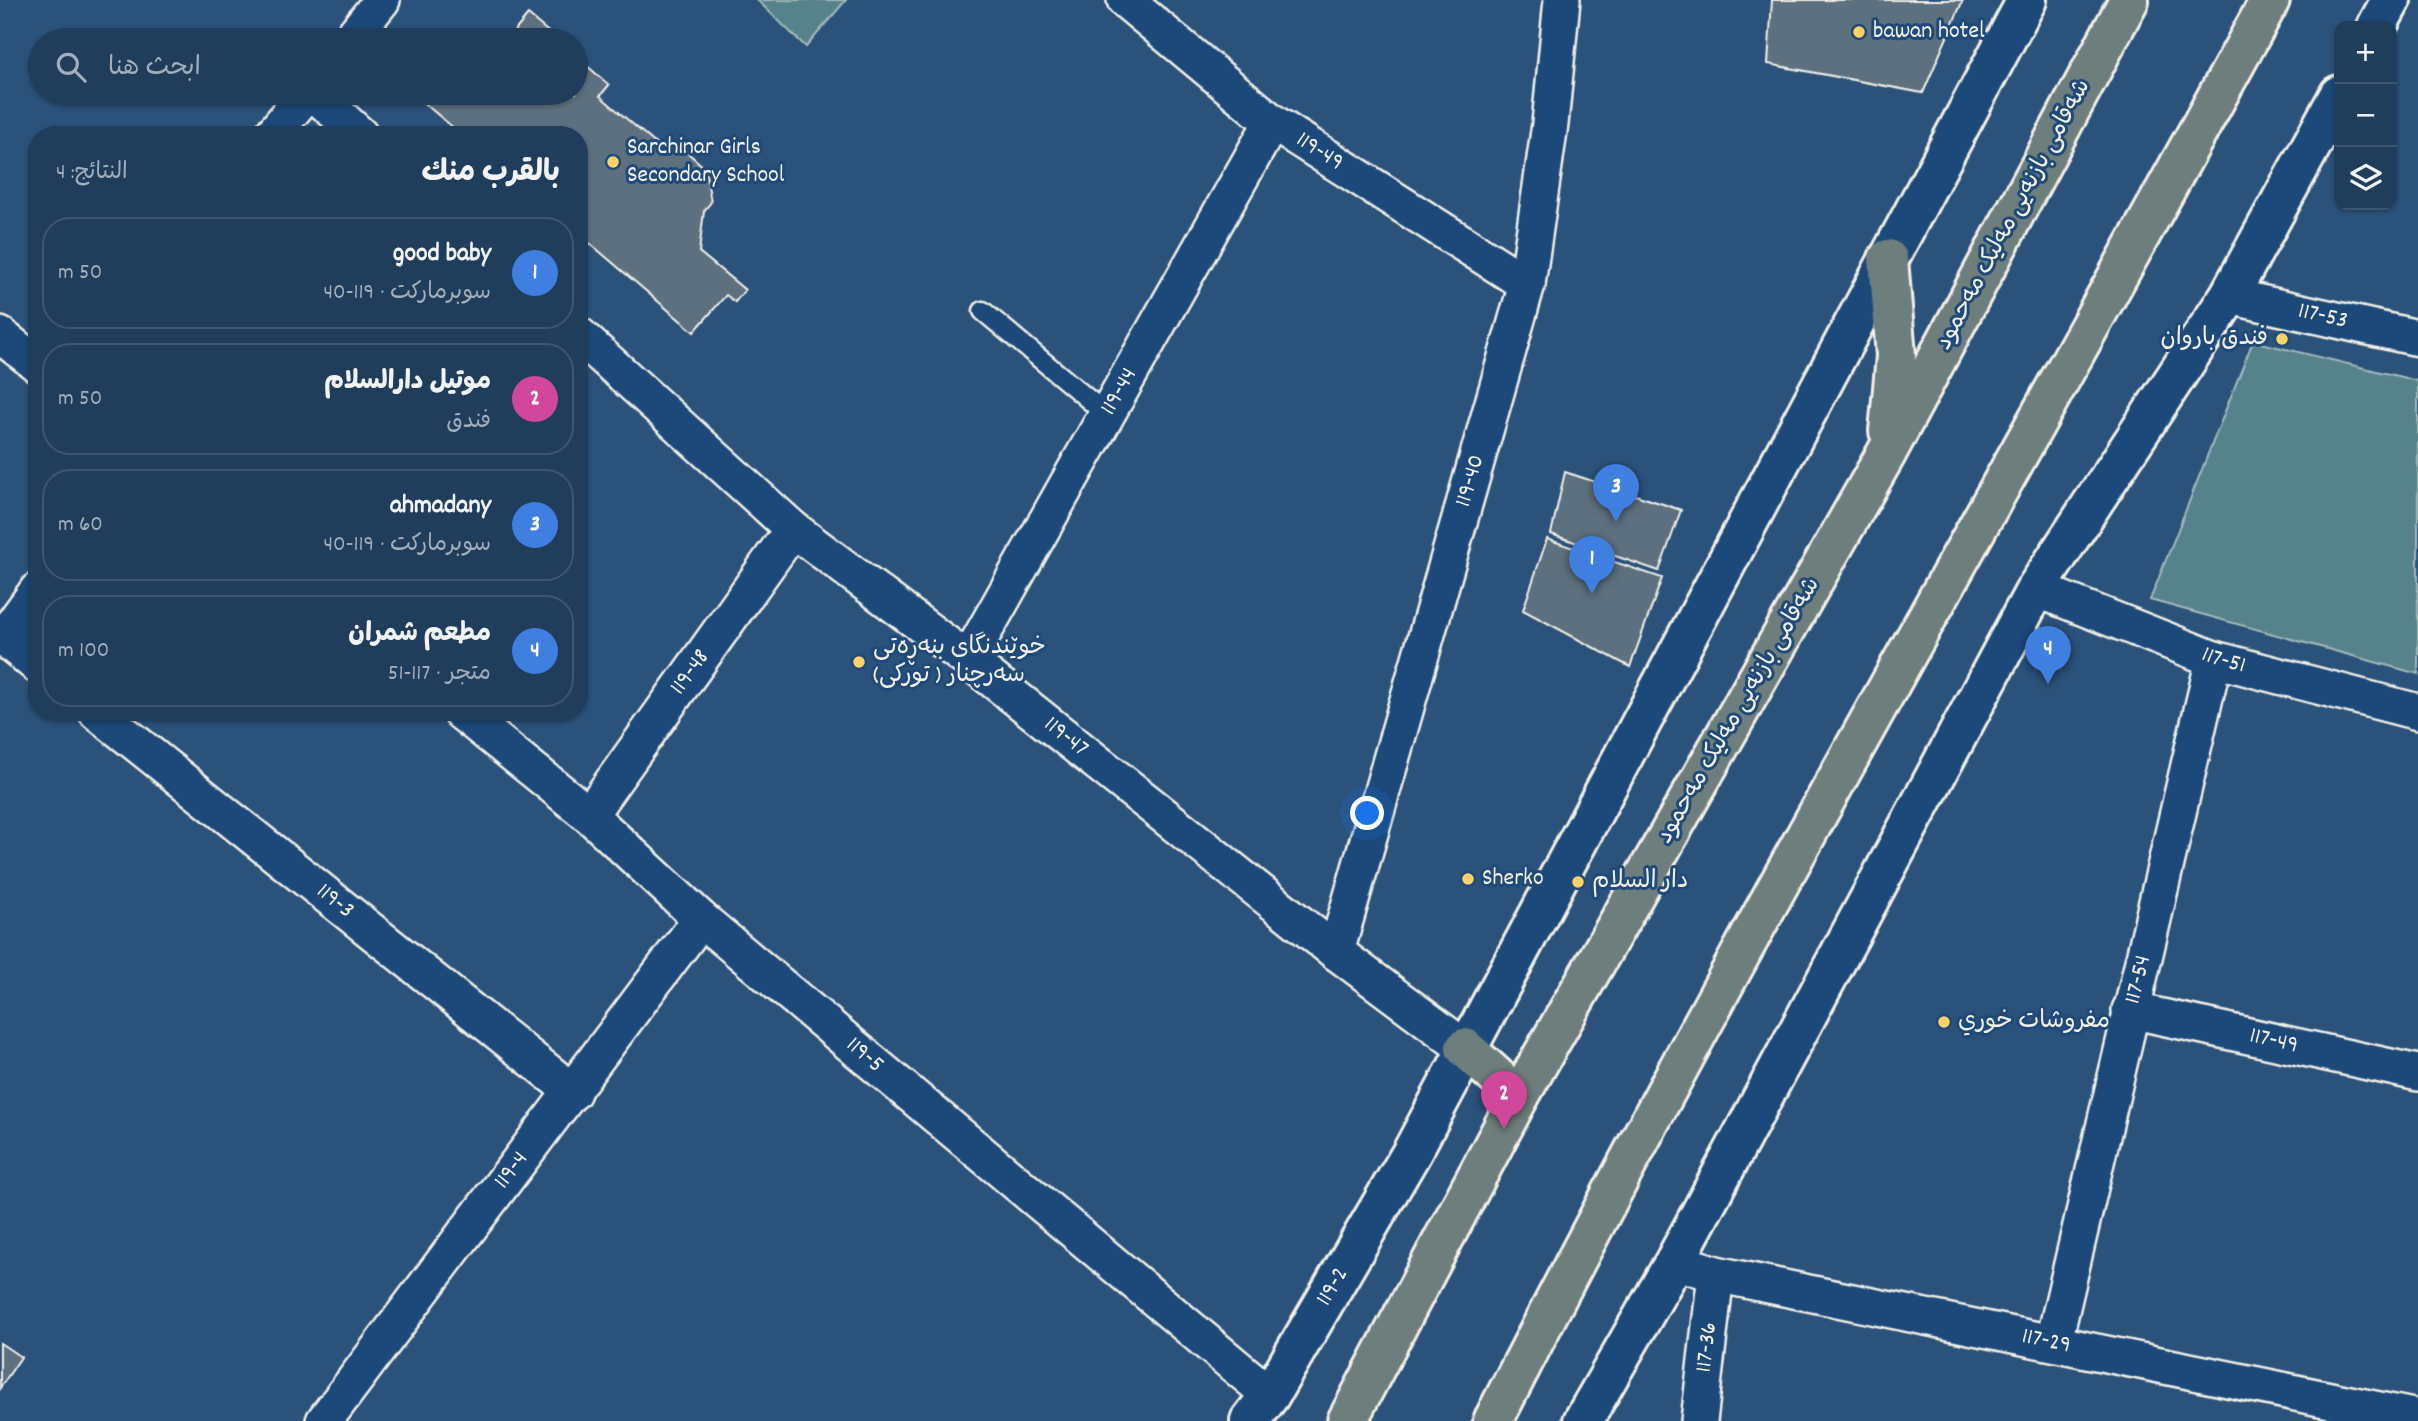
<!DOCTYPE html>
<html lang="ar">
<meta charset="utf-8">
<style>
body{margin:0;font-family:Dekko,"Playpen Sans Arabic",sans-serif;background:#2d4965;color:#f1f3f6;direction:rtl}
.controls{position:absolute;right:21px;top:21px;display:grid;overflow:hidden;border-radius:14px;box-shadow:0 2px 5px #0004}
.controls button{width:63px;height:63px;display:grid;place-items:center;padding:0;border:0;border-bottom:2px solid #3d5772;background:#203e5c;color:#f1f3f6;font:35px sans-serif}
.you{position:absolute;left:1368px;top:814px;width:24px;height:24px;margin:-18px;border:5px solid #fff;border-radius:50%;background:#1a73e8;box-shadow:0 0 0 10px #1a73e833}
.badge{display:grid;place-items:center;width:46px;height:46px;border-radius:50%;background:#8bbbb9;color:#fff;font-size:23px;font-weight:700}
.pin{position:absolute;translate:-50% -58px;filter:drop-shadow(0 2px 4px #0008)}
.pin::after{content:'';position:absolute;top:37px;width:24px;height:21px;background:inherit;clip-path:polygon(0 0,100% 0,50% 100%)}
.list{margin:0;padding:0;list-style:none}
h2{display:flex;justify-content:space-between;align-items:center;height:91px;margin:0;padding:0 28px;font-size:30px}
h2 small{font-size:23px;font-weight:400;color:#a2aebb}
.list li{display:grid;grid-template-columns:46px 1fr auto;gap:21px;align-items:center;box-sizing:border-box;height:112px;margin:0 14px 14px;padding:0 14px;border:2px solid #3d5772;border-radius:28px}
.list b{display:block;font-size:26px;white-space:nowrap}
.list p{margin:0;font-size:23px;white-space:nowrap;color:#a2aebb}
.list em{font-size:23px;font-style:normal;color:#a2aebb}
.icon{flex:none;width:38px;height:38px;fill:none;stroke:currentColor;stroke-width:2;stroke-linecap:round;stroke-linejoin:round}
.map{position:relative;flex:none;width:2418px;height:1421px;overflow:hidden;direction:ltr}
.search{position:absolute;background:#203e5c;box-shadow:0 2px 5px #0004;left:28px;top:28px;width:560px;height:77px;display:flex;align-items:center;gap:18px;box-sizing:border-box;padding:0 24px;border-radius:38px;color:#a2aebb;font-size:26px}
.panel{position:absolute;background:#203e5c;box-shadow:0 2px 5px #0004;left:28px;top:126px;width:560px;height:595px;border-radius:28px;direction:rtl}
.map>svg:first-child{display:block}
</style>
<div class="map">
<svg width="2418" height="1421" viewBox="0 0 2418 1421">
<rect width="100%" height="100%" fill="#2b527b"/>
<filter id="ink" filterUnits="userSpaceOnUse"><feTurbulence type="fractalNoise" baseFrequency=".0143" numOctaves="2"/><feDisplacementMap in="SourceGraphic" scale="14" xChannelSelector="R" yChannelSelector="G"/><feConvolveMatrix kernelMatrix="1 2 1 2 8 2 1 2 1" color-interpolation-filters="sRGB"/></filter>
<g filter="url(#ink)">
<!-- green -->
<g fill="#56838b" stroke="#a5baba" stroke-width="2">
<path d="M757,0H846L806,47Z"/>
<path d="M2253,341L2418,381V674L2150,600Z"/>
</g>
<!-- building -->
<g fill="#5d707f" stroke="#f4f1e8" stroke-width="2">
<path d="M1772,0H1963L1923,93L1768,64Z"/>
<path d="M528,15L558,40H507Z"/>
<path d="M576,56L609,85L600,96L657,145L680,146L705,168L711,202L704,211L699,252L745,290L735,302L726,295L694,332L579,234V135H462L424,103L420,95L576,93Z"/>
<path d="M1565,472L1681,510L1659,571L1551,534Z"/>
<path d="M1547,539L1662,578L1630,667L1523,610Z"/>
<path d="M0,1343L21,1357L0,1388Z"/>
</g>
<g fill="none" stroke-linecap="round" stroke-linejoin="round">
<!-- service casing -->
<g stroke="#f4f1e8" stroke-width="23">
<path id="service" d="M983,311L1106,414"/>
</g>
<!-- minor casing -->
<g stroke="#f4f1e8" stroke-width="40">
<g id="minor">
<path id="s1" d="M1125,0L1272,122L1527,284"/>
<path d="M350,40L382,0"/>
<path d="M314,93L360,135"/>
<path d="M272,135L307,93"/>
<path id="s2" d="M2229,296L2418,338"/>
<path d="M0,335L37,364"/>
<path id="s3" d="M579,335L793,529L968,660L1336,952L1465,1048"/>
<path id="s4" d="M2036,589L2214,659L2418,712"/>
<path d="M0,635L37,665"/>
<path d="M3,638L37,591"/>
<path id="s5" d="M968,660L1272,122"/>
<path id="s6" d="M97,712L573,1092"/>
<path id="s7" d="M461,712L589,815L701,919L1270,1395"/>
<path id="s8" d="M589,815L793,529"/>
<path id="s9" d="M1336,952L1527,284L1550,124L1562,0"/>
<path id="s10" d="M2130,1010L2418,1073"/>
<path id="s11" d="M1675,1261L1716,1274L2418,1418"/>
<path id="s12" d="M2054,1341L2214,659"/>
<path id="s13" d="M324,1421L701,919"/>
<path id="s14" d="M1699,1421L1716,1274"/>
</g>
</g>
<!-- secondary casing -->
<g stroke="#f4f1e8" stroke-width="44">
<g id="secondary">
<path d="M2377,26L2391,0"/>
<path id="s15" d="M1250,1421L1270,1395L1412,1152L2027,0"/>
<path d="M1583,1421L1675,1261L2036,589L2229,296L2339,95"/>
</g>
</g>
<!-- trunk casing -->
<g stroke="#f4f1e8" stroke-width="44">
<g id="trunk">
<path d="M1888,259L1896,356L1889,431"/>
<path d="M1465,1048L1519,1097"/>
<path d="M1347,1421L1519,1097L1886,454L2129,0"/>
<path d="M1493,1421C1738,940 2012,474 2270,0"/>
</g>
</g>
<!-- service -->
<use href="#service" stroke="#1f4a7a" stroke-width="18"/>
<!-- minor -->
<use href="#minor" stroke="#1f4a7a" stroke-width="35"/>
<!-- secondary -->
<use href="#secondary" stroke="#1f4a7a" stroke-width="38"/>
<!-- trunk -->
<use href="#trunk" stroke="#6d7e7c" stroke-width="38"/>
</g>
</g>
<!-- markers -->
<g fill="#ffd166" stroke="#1f4a7a" stroke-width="2.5">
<circle cx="1859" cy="32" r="7"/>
<circle cx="613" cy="162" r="7"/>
<circle cx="2282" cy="339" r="7"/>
<circle cx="859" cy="662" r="7"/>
<circle cx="1468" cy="879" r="7"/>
<circle cx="1578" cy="882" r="7"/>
<circle cx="1944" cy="1022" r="7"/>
</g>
<g text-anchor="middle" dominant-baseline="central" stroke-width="6" stroke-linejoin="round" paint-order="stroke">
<!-- poi labels -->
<g font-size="24" fill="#f4f1e8" stroke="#1f4a7a" text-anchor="start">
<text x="1873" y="32">bawan hotel</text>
<text x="627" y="148">Sarchinar Girls<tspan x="627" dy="28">Secondary School</tspan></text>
<text x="2268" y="339" text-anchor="end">فندق باروان</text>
<text x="873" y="648">خوێندنگای بنەڕەتی<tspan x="873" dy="28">سەرچنار ( تورکی)</tspan></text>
<text x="1482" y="879">Sherko</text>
<text x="1592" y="882">دار السلام</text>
<text x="1958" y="1022">مفروشات خوري</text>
</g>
<!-- street labels -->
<g font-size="24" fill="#f4f1e8" stroke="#1f4a7a">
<text stroke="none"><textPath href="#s1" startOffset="247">119-49</textPath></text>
<text transform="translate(2014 215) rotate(-62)">شەقامی بازنەیی مەلیک مەحمود</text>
<text stroke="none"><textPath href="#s2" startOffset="96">117-53</textPath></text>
<text stroke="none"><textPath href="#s5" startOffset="308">119-44</textPath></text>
<text stroke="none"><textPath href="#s9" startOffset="490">119-40</textPath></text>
<text stroke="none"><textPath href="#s4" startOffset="201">117-51</textPath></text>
<text stroke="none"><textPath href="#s8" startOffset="175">119-48</textPath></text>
<text transform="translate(1739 711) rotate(-60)">شەقامی بازنەیی مەلیک مەحمود</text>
<text stroke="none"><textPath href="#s3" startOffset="632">119-47</textPath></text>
<text stroke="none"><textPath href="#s6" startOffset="304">119-3</textPath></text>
<text stroke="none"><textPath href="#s12" startOffset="371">117-54</textPath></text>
<text stroke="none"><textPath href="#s10" startOffset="147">117-49</textPath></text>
<text stroke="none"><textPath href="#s7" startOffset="530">119-5</textPath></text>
<text stroke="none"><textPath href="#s13" startOffset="313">119-4</textPath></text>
<text stroke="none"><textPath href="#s15" startOffset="158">119-2</textPath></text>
<text stroke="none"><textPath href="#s11" startOffset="380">117-29</textPath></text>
<text stroke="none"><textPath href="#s14" startOffset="74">117-36</textPath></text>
</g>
</g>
</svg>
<div class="controls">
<button>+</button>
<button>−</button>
<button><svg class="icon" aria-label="layers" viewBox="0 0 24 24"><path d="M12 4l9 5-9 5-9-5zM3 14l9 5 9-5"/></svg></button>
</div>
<div class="you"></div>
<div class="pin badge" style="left:1592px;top:594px;background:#3f7fe0">1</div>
<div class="pin badge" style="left:1504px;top:1129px;background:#d1479c">2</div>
<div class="pin badge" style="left:1616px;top:522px;background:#3f7fe0">3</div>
<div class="pin badge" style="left:2048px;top:684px;background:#3f7fe0">4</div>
<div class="search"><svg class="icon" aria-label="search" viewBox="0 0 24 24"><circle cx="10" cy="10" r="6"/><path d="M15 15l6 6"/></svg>ابحث هنا</div>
<section class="panel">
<h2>بالقرب منك<small>النتائج: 4</small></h2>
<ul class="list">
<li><span class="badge" style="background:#3f7fe0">1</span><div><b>good baby</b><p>سوبرماركت · 119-40</p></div><em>50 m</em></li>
<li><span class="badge" style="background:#d1479c">2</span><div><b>موتيل دارالسلام</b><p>فندق</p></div><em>50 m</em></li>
<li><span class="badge" style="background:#3f7fe0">3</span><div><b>ahmadany</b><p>سوبرماركت · 119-40</p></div><em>60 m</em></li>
<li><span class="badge" style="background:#3f7fe0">4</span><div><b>مطعم شمران</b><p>متجر · 117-51</p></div><em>100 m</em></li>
</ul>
</section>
</div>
